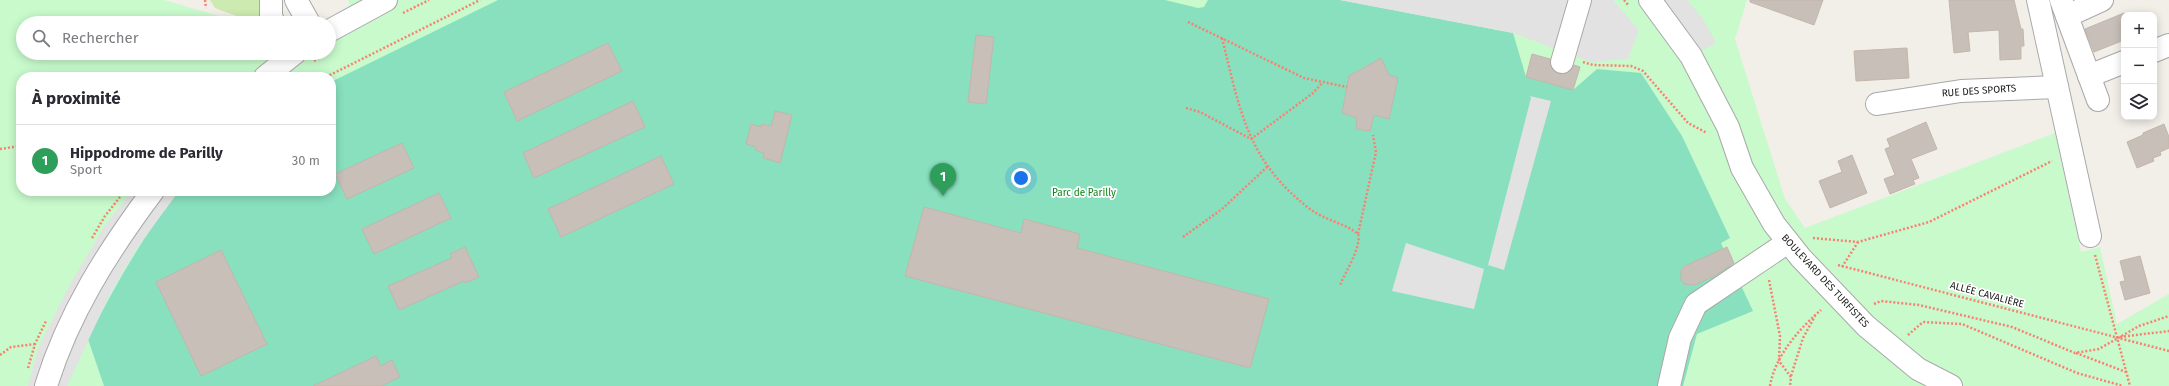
<!DOCTYPE html>
<html lang="fr">
<meta charset="utf-8">
<style>
body{margin:0;font-family:"Fira Sans",sans-serif;background:#f2f2f3;color:#2b2b33}
.controls{position:absolute;right:12px;top:12px;display:grid;overflow:hidden;border-radius:8px;box-shadow:0 2px 10px #0003}
.controls button{width:36px;height:36px;display:grid;place-items:center;padding:0;border:0;border-bottom:1px solid #e1e1e2;background:#fff;color:#2b2b33;font:20px sans-serif}
.you{position:absolute;left:1021px;top:178px;width:14px;height:14px;margin:-10px;border:3px solid #fff;border-radius:50%;background:#1a73e8;box-shadow:0 0 0 6px #1a73e833}
.badge{display:grid;place-items:center;width:26px;height:26px;border-radius:50%;background:#0b8043;color:#fff;font-size:13px;font-weight:700}
.pin{position:absolute;translate:-50% -33px;filter:drop-shadow(0 1px 2px #0008)}
.pin::after{content:'';position:absolute;top:21px;width:14px;height:12px;background:inherit;clip-path:polygon(0 0,100% 0,50% 100%)}
.list{margin:0;padding:0;list-style:none}
h2{display:flex;justify-content:space-between;align-items:center;height:52px;margin:0;padding:0 16px;font-size:17px}
h2 small{font-size:13px;font-weight:400;color:#7c7c81}
.list li{display:grid;grid-template-columns:26px 1fr auto;gap:12px;align-items:center;box-sizing:border-box;height:72px;padding:0 16px;border-top:1px solid #e1e1e2}
.list b{display:block;font-size:15px;white-space:nowrap}
.list p{margin:0;font-size:13px;white-space:nowrap;color:#7c7c81}
.list em{font-size:13px;font-style:normal;color:#7c7c81}
.icon{flex:none;width:22px;height:22px;fill:none;stroke:currentColor;stroke-width:2;stroke-linecap:round;stroke-linejoin:round}
.map{position:relative;flex:none;width:2169px;height:386px;overflow:hidden}
.search{position:absolute;background:#fff;box-shadow:0 2px 10px #0003;left:16px;top:16px;width:320px;height:44px;display:flex;align-items:center;gap:10px;box-sizing:border-box;padding:0 14px;border-radius:22px;color:#7c7c81;font-size:15px}
.panel{position:absolute;background:#fff;box-shadow:0 2px 10px #0003;left:16px;top:72px;width:320px;height:124px;border-radius:16px}
.map>svg:first-child{display:block}
</style>
<div class="map">
<svg width="2169" height="386" viewBox="0 0 2169 386">
<rect width="100%" height="100%" fill="#f2efe9"/>
<!-- grass -->
<path fill="#cdebb0" d="M210,0H267L268,23H256L220,10L215,8Z"/>
<!-- park -->
<path fill="#c8facc" fill-rule="evenodd" d="M0,0H164L243,23H23V53H267L270,59L279,53H329V23H323L350,5L348,0H1747L1735,39L1785,199L1805,228L2055,133L2081,252L2100,247L2117,324L2169,294V386H0ZM21,77H331V191H21Z"/>
<!-- pitch -->
<path fill="#88e0be" d="M498,0H1165L1198,8L1204,7L1208,0H1340L1513,33L1526,77L1573,90L1597,69L1641,73L1682,136L1730,238L1721,243L1753,311L1697,334L1683,386H104L88,339C114,287 142,237 179,191H331V82Z"/>
<!-- parking -->
<g fill="#e2e2e2">
<path d="M1340,0H1613L1639,30L1628,59L1591,62L1513,33Z"/>
<path d="M1650,0H1687L1703,19L1716,43L1691,56Z"/>
<path d="M1530,96L1551,101L1504,270L1488,265L1531,98Z"/>
<path d="M132,191H179L137,248L108,298L67,386H28L39,346L70,284L106,224Z"/>
<path d="M1406,243L1484,269L1474,309L1392,291Z"/>
</g>
<!-- building -->
<g fill="#c7bfb8" stroke="#c4b6ab">
<path d="M1750,0H1823L1814,25L1750,2Z"/>
<path d="M1949,0H2014L2021,29H2023L2024,46H2021V59L2000,60L1999,30L1968,32L1970,51L1954,53Z"/>
<path d="M2124,13V40L2094,52L2085,29Z"/>
<path d="M976,35L994,37L986,104L968,102Z"/>
<path d="M608,43L622,71L517,121L504,92Z"/>
<path d="M1907,48L1909,78L1856,81L1854,51Z"/>
<path d="M1532,54L1550,59L1553,70L1559,74L1570,71L1574,65L1580,67L1573,90L1526,77Z"/>
<path d="M1381,58L1389,75L1398,78L1389,119L1374,115L1370,131L1356,129L1357,118L1342,113L1349,76Z"/>
<path d="M633,101L645,127L534,178L523,153Z"/>
<path d="M775,111L792,115L780,163L763,158L764,153L755,150L756,147L746,144L751,124L761,127L762,124L771,126Z"/>
<path d="M1926,122L1937,149L1911,159L1919,178L1913,180L1915,184L1890,194L1884,179L1895,175L1885,149L1890,147L1887,139Z"/>
<path d="M2164,124L2169,137V148L2160,152L2161,155L2153,158L2154,161L2137,168L2127,142L2143,135V133Z"/>
<path d="M402,143L414,168L347,199L335,174Z"/>
<path d="M1852,155L1867,193L1830,208L1819,181L1842,172L1838,161Z"/>
<path d="M661,156L674,184L561,237L548,209Z"/>
<path d="M439,193L451,218L374,254L362,229Z"/>
<path d="M924,207L1021,233L1024,219L1080,234L1077,248L1269,299L1250,368L905,276Z"/>
<path d="M465,247L479,277L465,283L464,281L399,310L388,286L452,258L450,254Z"/>
<path d="M1727,247L1734,263L1716,275L1695,285L1684,284L1681,280V270L1685,266Z"/>
<path d="M221,250L267,344L201,376L156,282Z"/>
<path d="M2140,256L2150,293L2125,300L2120,282L2125,281L2120,261Z"/>
<path d="M376,356L381,366L392,360L400,377L382,386H313Z"/>
</g>
<g fill="none" stroke-linecap="round" stroke-linejoin="round">
<!-- minor casing -->
<g stroke="#a9a9a9" stroke-width="24">
<g id="minor">
<path d="M271,0V16L274,23"/>
<path d="M296,0L309,23"/>
<path d="M1650,0L1691,56L1728,127L1742,168L1774,224L1801,258L1866,326L1918,369L1951,386"/>
<path d="M2038,0L2090,236"/>
<path d="M2061,0L2098,100"/>
<path d="M2067,16L2102,0"/>
<path d="M329,31L386,0"/>
<path d="M2154,51L2169,45"/>
<path d="M1562,62L1580,0"/>
<path d="M2089,76L2124,62"/>
<path d="M265,77L295,53"/>
<path d="M1877,104L1961,91L2057,87"/>
<path d="M46,386C68,314 108,251 153,191"/>
<path d="M1669,386L1680,338L1696,304L1788,242"/>
</g>
</g>
<!-- path -->
<g stroke="#fa8072" stroke-width="2.5" stroke-dasharray="2 2" stroke-linecap="butt">
<path d="M205,0L206,8"/>
<path d="M1624,0L1629,6"/>
<path d="M403,13L429,0"/>
<path d="M1188,22L1304,78L1347,87"/>
<path d="M1222,38C1240,110 1247,161 1310,209C1324,220 1347,224 1358,234C1362,246 1345,273 1340,285"/>
<path d="M314,61L328,53"/>
<path d="M1583,62L1593,65L1631,66L1643,71L1688,123L1707,133"/>
<path d="M326,77L480,0"/>
<path d="M1186,108L1200,112L1251,139L1313,93L1322,83"/>
<path d="M0,149L21,146"/>
<path d="M1358,234L1376,152L1373,135"/>
<path d="M1183,237L1222,209L1268,166"/>
<path d="M92,238L105,216L120,197"/>
<path d="M1813,238L1858,242L1929,222L2052,161"/>
<path d="M2095,255L2130,386"/>
<path d="M1838,265L2169,351"/>
<path d="M1842,267L1858,242"/>
<path d="M1769,280L1780,336L1779,361L1791,377L1790,386"/>
<path d="M1874,304L1881,301L1919,305L2012,327L2075,353L2099,349L2139,326L2169,316"/>
<path d="M1908,335L1923,322L1962,324L2077,373L2123,386"/>
<path d="M2120,337L2169,331"/>
<path d="M2076,353L2126,372"/>
<path d="M0,355L11,347L35,344"/>
<path d="M28,368L35,344L46,321"/>
<path d="M1791,376L1803,338L1815,316"/>
<path d="M1770,386C1775,356 1799,329 1821,310"/>
</g>
<!-- minor -->
<use href="#minor" stroke="#fff" stroke-width="22"/>
</g>
<g text-anchor="middle" dominant-baseline="central" stroke-width="3.5" stroke-linejoin="round" paint-order="stroke">
<!-- street labels -->
<g font-size="10" fill="#222" stroke="#fff">
<text transform="translate(1979 91) rotate(-4)">RUE DES SPORTS</text>
<text transform="translate(1825 281) rotate(47)">BOULEVARD DES TURFISTES</text>
<text transform="translate(1987 295) rotate(15)">ALLÉE CAVALIÈRE</text>
</g>
<!-- park labels -->
<g font-size="10" fill="#0c8416" stroke="#fff">
<text x="1084" y="193">Parc de Parilly</text>
</g>
</g>
</svg>
<div class="controls">
<button>+</button>
<button>−</button>
<button><svg class="icon" aria-label="layers" viewBox="0 0 24 24"><path d="M12 4l9 5-9 5-9-5zM3 14l9 5 9-5"/></svg></button>
</div>
<div class="you"></div>
<div class="pin badge" style="left:943px;top:196px;background:#2e9e5b">1</div>
<div class="search"><svg class="icon" aria-label="search" viewBox="0 0 24 24"><circle cx="10" cy="10" r="6"/><path d="M15 15l6 6"/></svg>Rechercher</div>
<section class="panel">
<h2>À proximité<small></small></h2>
<ul class="list">
<li><span class="badge" style="background:#2e9e5b">1</span><div><b>Hippodrome de Parilly</b><p>Sport</p></div><em>30 m</em></li>
</ul>
</section>
</div>
